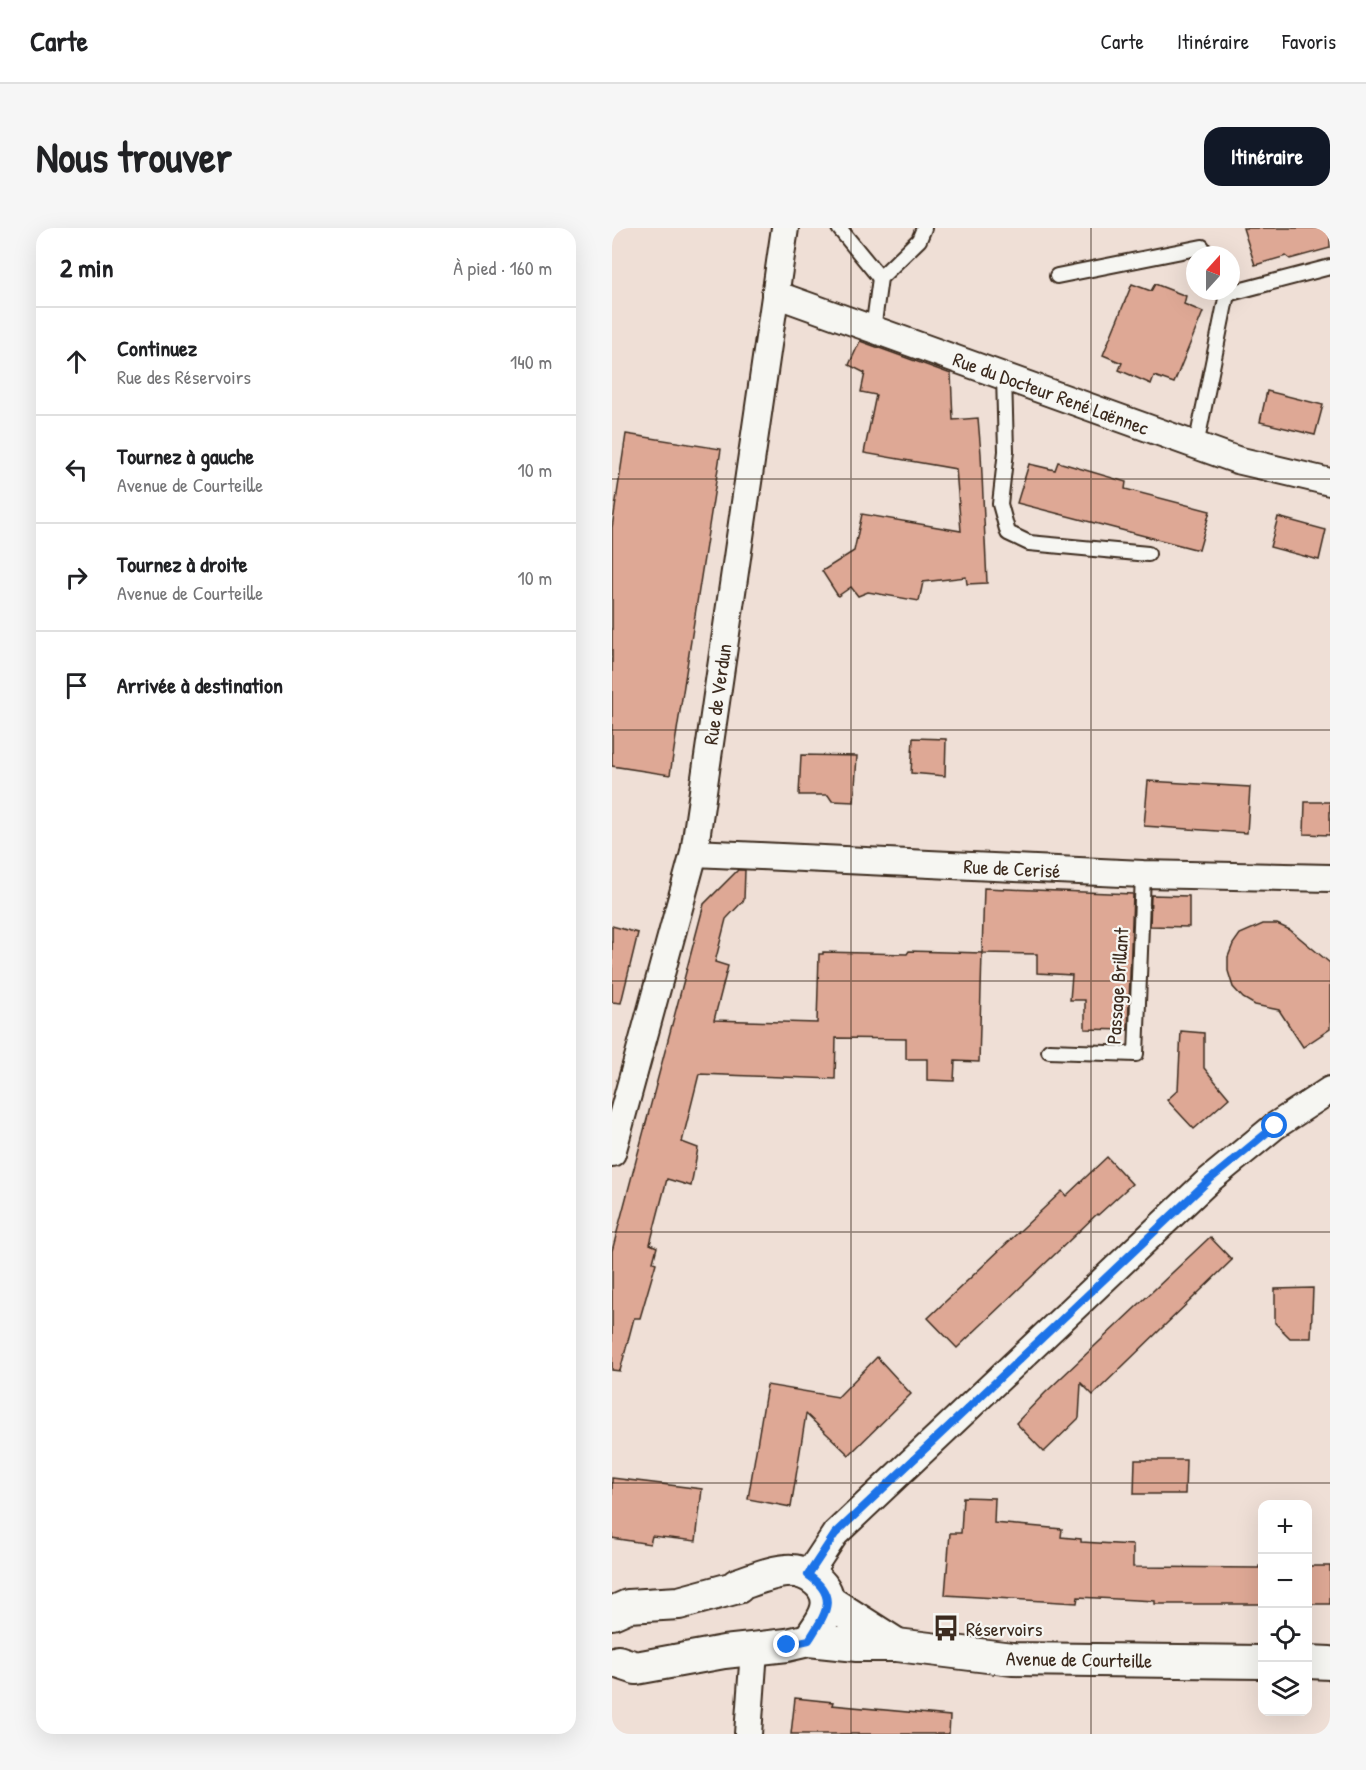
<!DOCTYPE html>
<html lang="fr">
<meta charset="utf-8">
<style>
body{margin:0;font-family:"Patrick Hand",sans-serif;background:#f6f6f6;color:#202124}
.controls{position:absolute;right:18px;bottom:18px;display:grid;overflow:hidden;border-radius:12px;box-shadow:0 6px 24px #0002}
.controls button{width:54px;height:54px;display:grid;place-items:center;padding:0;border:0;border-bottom:2px solid #e0e0e0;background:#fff;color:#202124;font:30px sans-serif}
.compass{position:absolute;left:574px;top:18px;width:54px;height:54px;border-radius:50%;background:#fff;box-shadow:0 6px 24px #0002;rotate:21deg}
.stop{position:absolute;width:18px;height:18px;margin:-14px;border:4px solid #1a73e8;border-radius:50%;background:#fff}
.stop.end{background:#1a73e8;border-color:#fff;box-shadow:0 2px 6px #0008}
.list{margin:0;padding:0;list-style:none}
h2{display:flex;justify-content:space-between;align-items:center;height:78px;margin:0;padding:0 24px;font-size:26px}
h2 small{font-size:20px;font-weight:400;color:#757577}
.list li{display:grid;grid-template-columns:39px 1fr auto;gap:18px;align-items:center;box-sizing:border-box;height:108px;padding:0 24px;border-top:2px solid #e0e0e0}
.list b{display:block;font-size:22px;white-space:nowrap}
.list p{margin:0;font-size:20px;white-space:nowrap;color:#757577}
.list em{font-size:20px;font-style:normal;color:#757577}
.icon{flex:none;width:33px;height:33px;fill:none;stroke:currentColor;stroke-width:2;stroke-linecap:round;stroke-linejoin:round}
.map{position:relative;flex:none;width:718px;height:1506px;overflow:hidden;border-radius:18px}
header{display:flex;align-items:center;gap:36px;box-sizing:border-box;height:84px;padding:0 30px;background:#fff;border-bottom:2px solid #e0e0e0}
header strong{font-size:28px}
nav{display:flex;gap:33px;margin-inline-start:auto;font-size:21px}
.intro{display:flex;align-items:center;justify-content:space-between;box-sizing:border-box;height:144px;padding:0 36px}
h1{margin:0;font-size:42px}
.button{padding:15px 27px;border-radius:18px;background:#111827;color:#fff;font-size:21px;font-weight:700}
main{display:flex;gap:36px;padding:0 36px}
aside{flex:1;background:#fff;border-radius:18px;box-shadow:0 6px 24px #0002}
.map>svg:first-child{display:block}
</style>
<header>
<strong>Carte</strong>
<nav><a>Carte</a><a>Itinéraire</a><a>Favoris</a></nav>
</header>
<div class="intro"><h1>Nous trouver</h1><a class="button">Itinéraire</a></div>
<main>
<aside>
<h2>2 min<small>À pied · 160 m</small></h2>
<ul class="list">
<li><svg class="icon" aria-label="ahead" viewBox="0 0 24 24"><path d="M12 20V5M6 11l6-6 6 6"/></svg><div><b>Continuez</b><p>Rue des Réservoirs</p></div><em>140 m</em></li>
<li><svg class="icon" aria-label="left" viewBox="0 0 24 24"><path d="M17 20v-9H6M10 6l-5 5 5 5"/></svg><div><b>Tournez à gauche</b><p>Avenue de Courteille</p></div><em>10 m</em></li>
<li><svg class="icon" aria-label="right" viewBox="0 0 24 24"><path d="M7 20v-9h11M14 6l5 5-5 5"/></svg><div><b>Tournez à droite</b><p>Avenue de Courteille</p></div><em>10 m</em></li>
<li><svg class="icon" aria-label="arrive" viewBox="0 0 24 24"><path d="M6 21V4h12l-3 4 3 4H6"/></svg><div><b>Arrivée à destination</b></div></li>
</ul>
</aside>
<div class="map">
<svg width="718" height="1506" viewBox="0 0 718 1506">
<rect width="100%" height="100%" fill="#efdfd6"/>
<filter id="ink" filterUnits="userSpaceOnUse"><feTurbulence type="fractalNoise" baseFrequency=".0167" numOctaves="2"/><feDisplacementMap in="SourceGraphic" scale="12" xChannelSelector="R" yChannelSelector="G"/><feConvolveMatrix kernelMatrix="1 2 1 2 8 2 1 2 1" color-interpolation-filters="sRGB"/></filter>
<g filter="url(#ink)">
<!-- building -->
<g fill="#dea895" stroke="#3b2a1e" stroke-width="1.5">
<path d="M631,0H718V20L678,31L674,28L643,37Z"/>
<path d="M520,56L539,63L543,56L574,68L572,76L591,84L562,155L542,148L539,156L507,142L510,135L491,127Z"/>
<path d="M248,113L339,146L341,192L366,190L369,226L375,355L355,356L354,349L311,354L307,373L256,364L246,368L239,359L226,368L210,343L242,323L250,286L349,303L344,241L252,225L264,167L249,164L253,145L237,137Z"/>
<path d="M655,163L711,177L703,207L648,194Z"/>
<path d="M14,206L109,221L58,547L0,538V300Z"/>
<path d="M446,234L514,254L513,261L598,283L587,322L405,275L417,236L443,242Z"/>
<path d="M666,289L714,302L707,332L658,319Z"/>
<path d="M301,510L334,511L333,548L299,545Z"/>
<path d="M189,527L245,528L242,574L220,573L216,567H187Z"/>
<path d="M536,553L638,559L635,605L532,598Z"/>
<path d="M693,574H718V607L692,606Z"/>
<path d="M126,642H133L132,672L114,691L103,734L116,738L102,792L205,795L207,726H211V724L295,726L297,723L370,725L367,834L343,833L342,853L315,852V831H294V811L224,810L223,851L87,846L70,914L86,920L79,958L55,951L38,1016L45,1019L41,1034L44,1035L28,1090H22L8,1143L0,1142V1023L92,676Z"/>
<path d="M372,660L521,666L516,802L473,801V772H458L460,747L425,745V726L370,725Z"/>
<path d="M539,667L577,668V699L538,698Z"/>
<path d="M651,696H665L678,702L718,735V801L691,819L667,782L643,777L631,770L621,759L616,743V729L621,716L628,706Z"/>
<path d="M0,698L26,705L9,775L0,774Z"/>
<path d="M569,803L592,805V840L617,870L582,901L555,872L566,862Z"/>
<path d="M495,929L520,956L486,987L485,986L345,1120L316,1090L450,963L454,968Z"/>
<path d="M598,1009L620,1032L481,1167L469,1155L467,1190L432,1224L404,1195L433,1165Z"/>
<path d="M701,1060L699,1110H678L663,1095V1061Z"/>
<path d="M265,1129L299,1166L237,1227L194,1186L179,1279L136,1271L155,1157L226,1169Z"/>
<path d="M523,1232H574L573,1266H522Z"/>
<path d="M0,1250L90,1261L84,1313L40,1308L38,1316L0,1310Z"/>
<path d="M351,1269L383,1270L382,1295L450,1301L449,1309L469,1311V1314L521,1317V1339L647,1340V1338H651V1376H543V1373L466,1369L465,1375L333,1367L338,1305H349Z"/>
<rect x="696" y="1338" width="22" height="38"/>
<path d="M183,1470L221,1474L220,1477L338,1488L337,1506H179Z"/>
</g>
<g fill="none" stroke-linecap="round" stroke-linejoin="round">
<!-- service casing -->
<g stroke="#3b2a1e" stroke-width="18">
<g id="service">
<path d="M227,0L268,50"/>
<path d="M445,48L590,19L594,27"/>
<path d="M615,66L718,39"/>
<path d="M261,102L268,50L307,12L312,0"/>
<path d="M392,148L394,223L388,276L396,305L417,315L536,326"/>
<path d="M584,218L615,66L613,63"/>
<path d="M437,823L524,826L531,646"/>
</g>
</g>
<!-- minor casing -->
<g stroke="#3b2a1e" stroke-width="30">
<g id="minor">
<path d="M163,66L625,232L718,254"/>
<path d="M82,625L531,646L718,650"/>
<path d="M0,925L82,625L173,0"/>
<path d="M196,1347L223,1306L596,953L663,898L718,862"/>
<path d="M136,1506L142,1422"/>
</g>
</g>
<!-- tertiary casing -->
<g stroke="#3b2a1e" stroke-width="36">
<g id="tertiary">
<path d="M216,1373L285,1417"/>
<path d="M0,1385L16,1378L67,1375L126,1359L125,1357C140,1352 158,1344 174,1343C194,1341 220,1357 215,1380C213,1391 203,1403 197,1412"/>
<path d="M6,1434L24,1440L112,1424L175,1417L197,1412L245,1417H285L400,1431L650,1434"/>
<path d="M696,1434L718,1435"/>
</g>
</g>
<!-- service -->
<use href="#service" stroke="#f6f6f2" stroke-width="14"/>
<!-- minor -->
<use href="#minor" stroke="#f6f6f2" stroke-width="26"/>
<!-- tertiary -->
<use href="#tertiary" stroke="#f6f6f2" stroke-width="32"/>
</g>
</g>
<g fill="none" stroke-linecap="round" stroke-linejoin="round" filter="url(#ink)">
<!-- route -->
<path stroke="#1a73e8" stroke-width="8" d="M175,1417L197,1412C213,1386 228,1369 196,1347L223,1306L596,953L663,898"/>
</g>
<!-- grid -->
<path fill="none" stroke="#3b2a1e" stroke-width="1.5" stroke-opacity="0.55" d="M239,0V1506M479,0V1506M0,251H718M0,502H718M0,753H718M0,1004H718M0,1255H718"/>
<!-- icons -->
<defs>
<g id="bus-bare" transform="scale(2.07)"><path d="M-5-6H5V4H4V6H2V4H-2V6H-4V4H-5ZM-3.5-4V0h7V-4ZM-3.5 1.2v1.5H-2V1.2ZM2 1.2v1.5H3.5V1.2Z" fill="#3b2a1e" stroke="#f6f6f2" stroke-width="2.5" paint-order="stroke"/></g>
</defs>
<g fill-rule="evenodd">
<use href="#bus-bare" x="334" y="1400"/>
</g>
<g text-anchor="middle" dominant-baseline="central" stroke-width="4.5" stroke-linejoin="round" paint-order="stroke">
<!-- street labels -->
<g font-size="20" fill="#3b2a1e" stroke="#f6f6f2">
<text transform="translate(439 165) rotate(20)">Rue du Docteur René Laënnec</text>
<text transform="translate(105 466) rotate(-82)">Rue de Verdun</text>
<text transform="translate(400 640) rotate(3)">Rue de Cerisé</text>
<text transform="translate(505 758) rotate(-86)">Passage Brillant</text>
<text transform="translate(467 1431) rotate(1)">Avenue de Courteille</text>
</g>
<!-- poi labels -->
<g font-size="20" fill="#3b2a1e" stroke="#f6f6f2" text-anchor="start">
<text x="354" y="1400">Réservoirs</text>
</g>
</g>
</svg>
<div class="controls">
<button>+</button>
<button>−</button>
<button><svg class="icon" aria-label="locate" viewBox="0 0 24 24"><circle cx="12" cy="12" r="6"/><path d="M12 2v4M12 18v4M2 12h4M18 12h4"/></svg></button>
<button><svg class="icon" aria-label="layers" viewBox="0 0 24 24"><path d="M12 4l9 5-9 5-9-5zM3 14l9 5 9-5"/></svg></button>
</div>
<svg class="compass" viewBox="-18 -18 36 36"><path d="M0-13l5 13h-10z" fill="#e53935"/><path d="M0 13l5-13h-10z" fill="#757577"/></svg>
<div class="stop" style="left:663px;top:898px"></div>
<div class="stop end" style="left:175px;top:1417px"></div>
</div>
</main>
